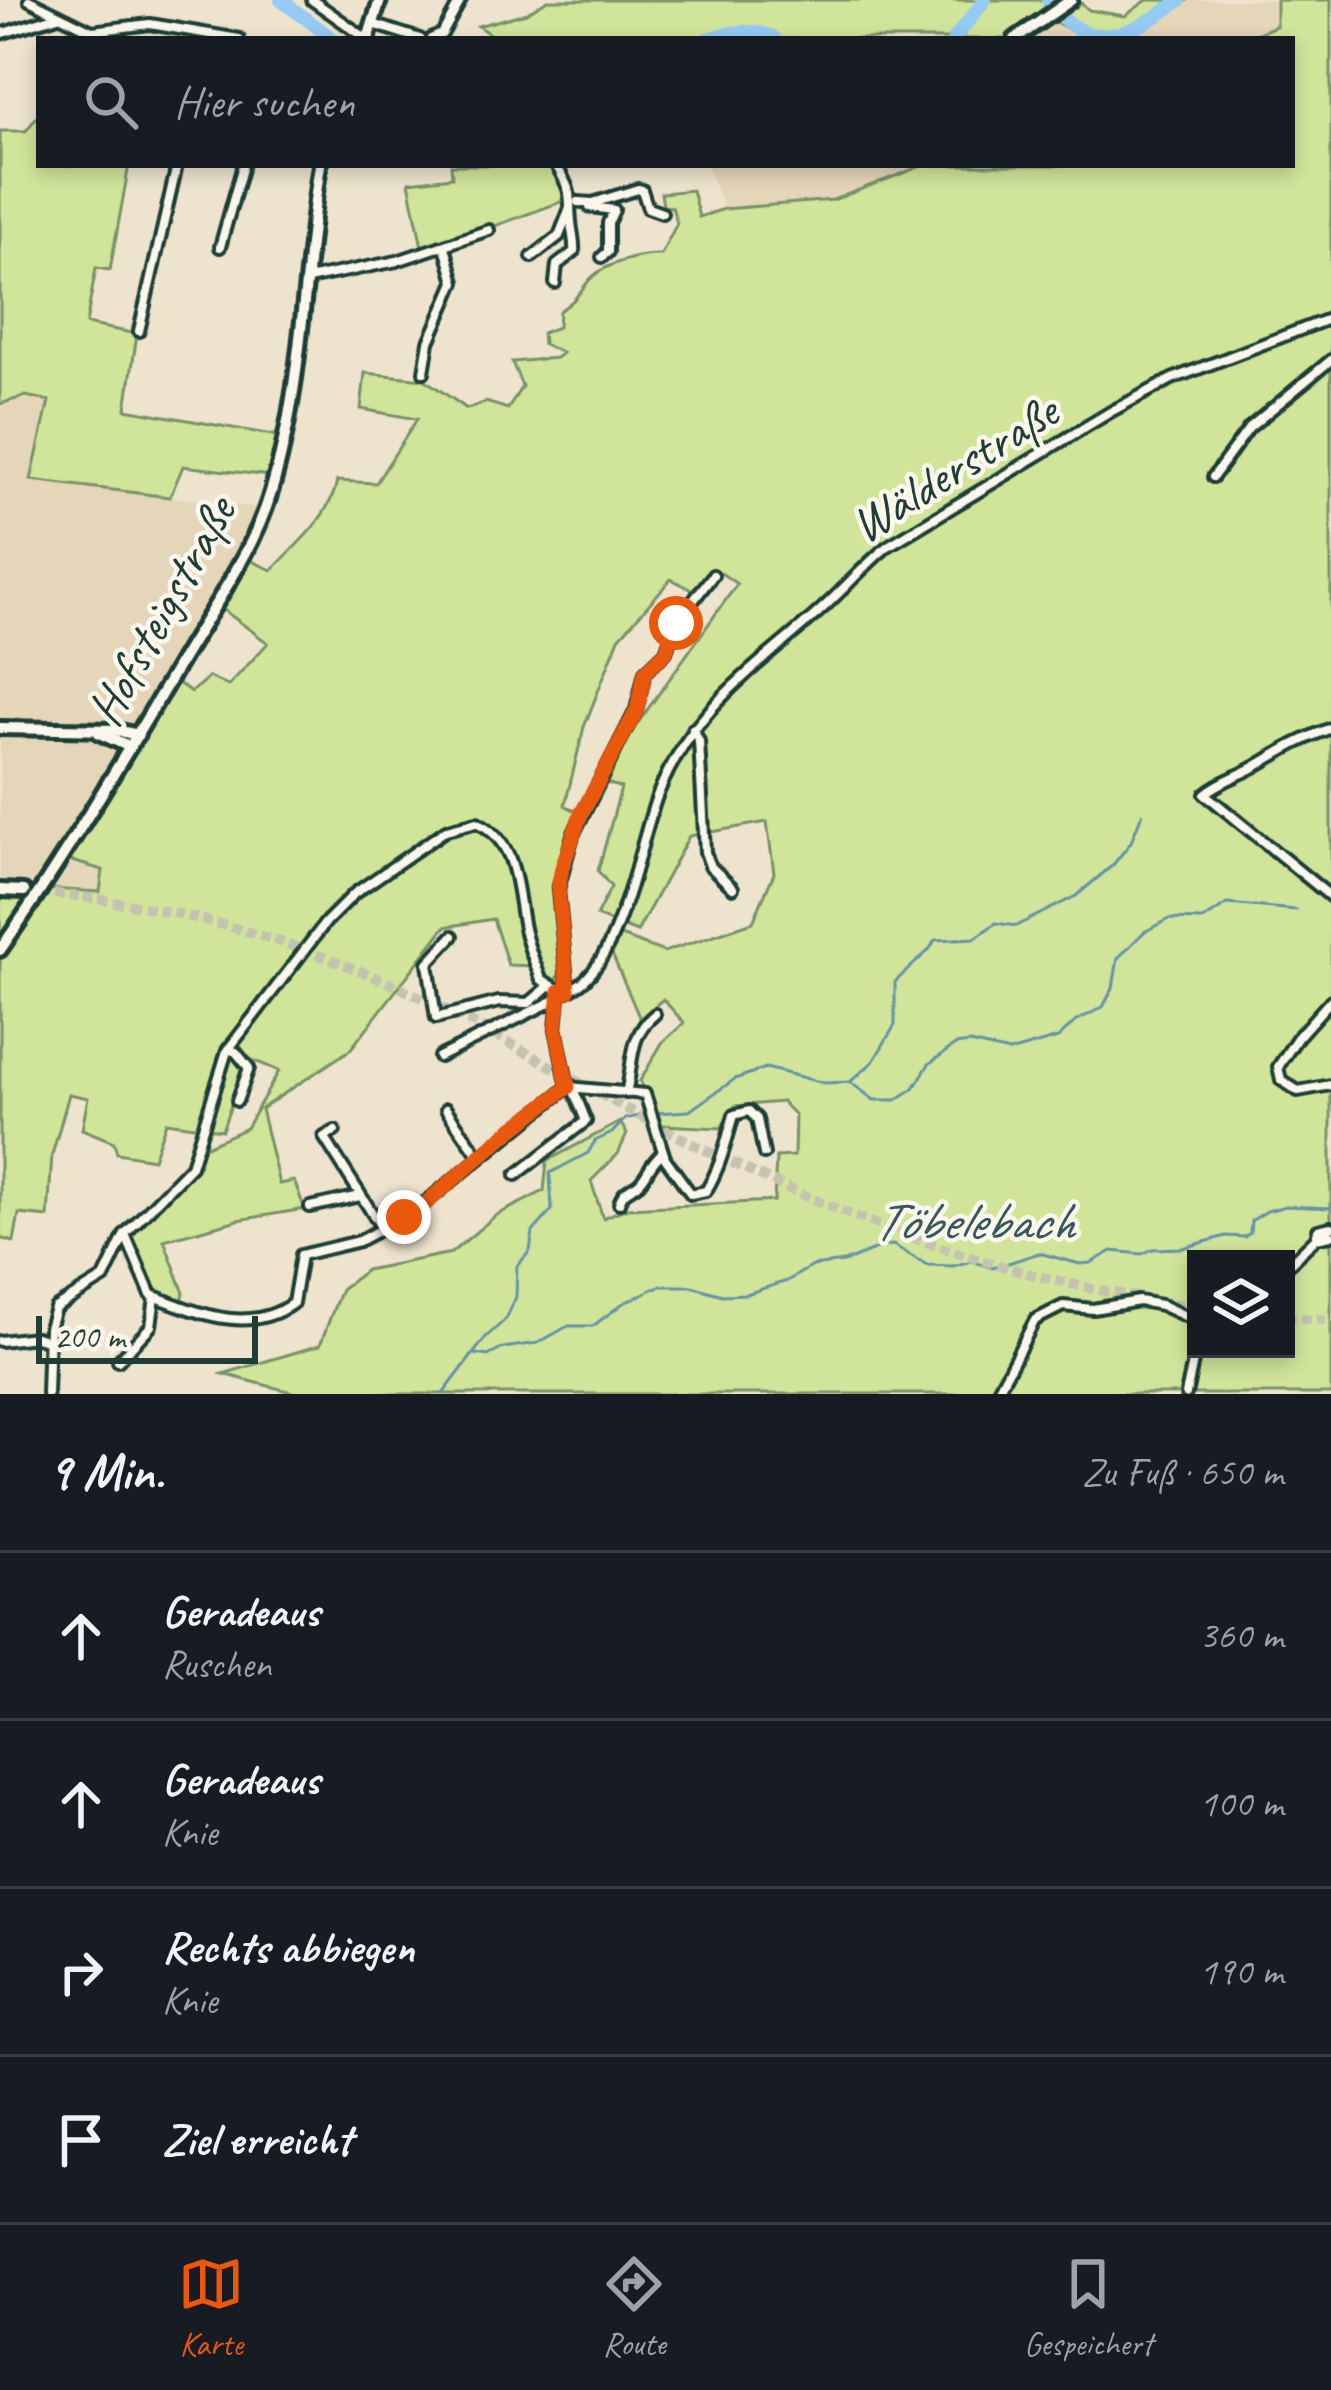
<!DOCTYPE html>
<html lang="de">
<meta charset="utf-8">
<style>
body{margin:0;font-family:Caveat,sans-serif;background:#242831;color:#f1f3f6}
.controls{position:absolute;right:36px;bottom:36px;display:grid;overflow:hidden;border-radius:0px;box-shadow:0 6px 18px #0003}
.controls button{width:108px;height:108px;display:grid;place-items:center;padding:0;border:0;border-bottom:3px solid #363941;background:#171b24;color:#f1f3f6;font:60px sans-serif}
.scale{position:absolute;left:36px;bottom:30px;width:222px;box-sizing:border-box;padding-left:12px;border:6px solid #1f3d34;border-top:0;font-size:33px;line-height:42px;white-space:nowrap;color:#1f3d34;-webkit-text-stroke:9px #fbf7ec;paint-order:stroke}
.stop{position:absolute;width:36px;height:36px;margin:-27px;border:9px solid #ea580c;border-radius:50%;background:#fff}
.stop.end{background:#ea580c;border-color:#fff;box-shadow:0 3px 12px #0008}
.list{margin:0;padding:0;list-style:none}
h2{display:flex;justify-content:space-between;align-items:center;height:156px;margin:0;padding:0 48px;font-size:51px}
h2 small{font-size:39px;font-weight:400;color:#9ea1a6}
.list li{display:grid;grid-template-columns:78px 1fr auto;gap:36px;align-items:center;box-sizing:border-box;height:168px;padding:0 48px;border-top:3px solid #363941}
.list b{display:block;font-size:45px;white-space:nowrap}
.list p{margin:0;font-size:39px;white-space:nowrap;color:#9ea1a6}
.list em{font-size:39px;font-style:normal;color:#9ea1a6}
.icon{flex:none;width:66px;height:66px;fill:none;stroke:currentColor;stroke-width:2;stroke-linecap:round;stroke-linejoin:round}
.map{position:relative;flex:none;width:1331px;height:1394px;overflow:hidden}
.search{position:absolute;background:#171b24;box-shadow:0 6px 18px #0003;left:36px;right:36px;top:36px;height:132px;display:flex;align-items:center;gap:30px;box-sizing:border-box;padding:0 42px;border-radius:0px;color:#9ea1a6;font-size:45px}
.sheet{height:828px;background:#171b24}
nav{display:flex;justify-content:space-around;align-items:center;box-sizing:border-box;height:168px;border-top:3px solid #363941;background:#171b24;font-size:33px;color:#9ea1a6}
nav a{display:grid;justify-items:center;gap:6px}
nav .on{color:#ea580c}
.map>svg:first-child{display:block}
</style>
<div class="map">
<svg width="1331" height="1394" viewBox="0 0 1331 1394">
<rect width="100%" height="100%" fill="#eee4ce"/>
<filter id="ink" filterUnits="userSpaceOnUse"><feTurbulence type="fractalNoise" baseFrequency=".00833" numOctaves="2"/><feDisplacementMap in="SourceGraphic" scale="24" xChannelSelector="R" yChannelSelector="G"/><feConvolveMatrix kernelMatrix="1 2 1 2 8 2 1 2 1" color-interpolation-filters="sRGB"/></filter>
<g filter="url(#ink)">
<!-- built -->
<g fill="#e5d6b9">
<path d="M1188,0H1276V26L1243,39H1015L1048,17L1074,35L1116,38Z"/>
<path d="M706,165H923L833,200L724,209Z"/>
<path d="M26,396L49,401L32,480L260,508L117,759L59,851L68,860L103,870L100,892L0,886V404Z"/>
</g>
<!-- green -->
<g fill="#d0e59a" stroke="#789167" stroke-width="3" fill-rule="evenodd">
<path d="M548,0H1078L1089,10L1125,16L1147,0H1188C1134,29 1106,57 1048,17L1014,39H767L743,35L724,39H496L478,26L526,13Z"/>
<path d="M1276,0H1331V1394H299L223,1374L320,1345L341,1289L366,1270L451,1253L495,1216L544,1191L547,1161L620,1122L627,1134L618,1154L591,1181L603,1218L627,1208L774,1201L776,1157L794,1156L795,1115L782,1102L735,1106L721,1128L662,1125L640,1081L662,1043L684,1023L663,999L640,1019L609,947L615,934L664,952L753,922L774,873L767,822L689,836L637,932L596,916L611,887L598,871L621,788L604,782L628,737L737,584L721,573L697,592L671,579L619,638L584,727L565,805L579,813L559,867L556,891L563,969L553,983L533,966L508,965L493,919L445,927L350,1050L261,1109L279,1184L294,1181L305,1209L238,1220L164,1240L184,1293L182,1300L150,1290L129,1234L190,1174L202,1148L246,1128L279,1071L248,1058L222,1130L166,1122L153,1159L117,1153L114,1142L82,1129L88,1098L69,1094L52,1155L48,1217L19,1214L14,1242L0,1238V886L100,892L103,870L68,860L174,680L191,692L209,677L228,686L268,643L218,606L247,559L272,570C296,545 331,516 337,481L376,483L417,419L361,409L365,373L424,379L467,409L486,402L508,409L522,386L512,362L556,358L562,353L543,344L542,333L558,327L559,311C574,302 577,296 587,283C601,264 639,254 661,255L677,223L672,207L663,206L661,193L692,190L699,217L724,209L833,200L924,165H1292V39H1243L1276,26ZM1196,1259H1286V1349H1196Z"/>
<path d="M39,114V165H129L110,270L96,268L86,324L137,334L126,409L278,436L271,476L183,466L170,497L31,480L49,401L26,396L0,404V131H26Z"/>
<path d="M451,165H556L572,198L423,252L409,182L452,177Z"/>
</g>
<g fill="none" stroke-linecap="round" stroke-linejoin="round">
<!-- stream -->
<g stroke="#6692a7" stroke-width="3">
<path d="M850,1082L873,1062L895,1025V982L929,950L935,940L975,938L996,923L1016,926L1076,896L1113,865L1131,842L1142,814"/>
<path d="M655,1113L689,1111L735,1079L766,1068L824,1083L850,1082L874,1100H896L914,1088L929,1064L955,1045L970,1043L1009,1052L1058,1038L1076,1021L1103,1007L1113,988L1118,958L1144,932L1169,919L1203,920L1227,904L1296,910"/>
<path d="M475,1354L488,1356L503,1348L538,1343L568,1326H593L622,1304L659,1286H692L722,1295L746,1294L787,1281L812,1266L844,1262L884,1246L893,1245L927,1265L953,1266L972,1261L993,1268L1039,1253L1080,1264L1091,1263L1112,1251L1142,1254L1153,1249L1183,1248L1226,1236L1244,1237L1250,1233L1251,1221L1267,1211L1286,1206L1331,1208"/>
<path d="M443,1394L486,1337L506,1319L516,1297L517,1266L530,1251L533,1232L552,1210L550,1173L588,1153L595,1141L612,1133L625,1119L647,1114"/>
</g>
<!-- river -->
<g stroke="#95caf3" stroke-width="14">
<path d="M281,0L333,39"/>
<path d="M1048,0C1087,59 1135,34 1180,0"/>
<path d="M707,39C731,32 753,27 775,39"/>
<path d="M954,39L985,0"/>
</g>
<!-- major-tunnel -->
<g stroke="#c5c3af" stroke-width="10" stroke-dasharray="10 5" stroke-linecap="butt">
<path d="M24,891C177,903 321,946 457,1015C530,1052 599,1096 672,1133C834,1216 1014,1284 1196,1306"/>
<path d="M1286,1317L1331,1320"/>
</g>
<!-- minor casing -->
<g stroke="#1f3d34" stroke-width="16">
<g id="minor">
<path d="M29,0L92,31L150,24L239,39"/>
<path d="M312,0L367,39"/>
<path d="M373,24L420,39"/>
<path d="M0,34L58,16"/>
<path d="M431,39L442,34L461,0"/>
<path d="M578,202L593,203L638,189L642,190L648,208L662,213"/>
<path d="M590,207L614,210L608,223V252L602,257"/>
<path d="M220,247L243,165"/>
<path d="M532,257L559,236L570,208"/>
<path d="M308,279L397,261L489,230"/>
<path d="M555,283L557,265L574,252C575,241 572,233 571,222C568,190 574,196 556,165"/>
<path d="M139,331L177,165"/>
<path d="M424,372L429,342L455,282L445,247"/>
<path d="M1213,477L1249,428L1331,360"/>
<path d="M1331,728C1304,738 1283,750 1258,765C1240,776 1221,780 1205,794L1331,897"/>
<path d="M693,729L699,741L705,852L710,866L733,888"/>
<path d="M453,936L428,963L436,1018L499,1002L529,1003L548,987"/>
<path d="M568,991L558,890L573,835L636,710L645,672L666,652L676,623L713,575"/>
<path d="M559,994L556,1029L568,1087"/>
<path d="M1331,1000L1297,1038L1278,1067L1281,1080L1298,1091L1331,1085"/>
<path d="M228,1049L236,1052L249,1068L237,1101"/>
<path d="M439,1057L559,998"/>
<path d="M626,1093C634,1062 628,1036 655,1014"/>
<path d="M446,1109L479,1156"/>
<path d="M335,1131L324,1137L381,1227"/>
<path d="M516,1175L586,1121L572,1086"/>
<path d="M619,1203C624,1189 629,1191 639,1183C649,1173 648,1165 663,1152"/>
<path d="M310,1207L360,1196"/>
<path d="M125,1234L151,1295C197,1312 248,1336 293,1303L301,1255L359,1241L416,1210L568,1087L645,1094L665,1158L691,1194L706,1191C721,1166 726,1142 734,1115L749,1111L757,1119L764,1154"/>
<path d="M1316,1238L1331,1235"/>
<path d="M1286,1267L1316,1238L1318,1230L1331,1227"/>
<path d="M0,1341L36,1337L49,1341"/>
<path d="M118,1361L151,1326L155,1297"/>
<path d="M47,1394L49,1328L55,1308L104,1278L125,1234L191,1166L227,1051L326,922L355,893L446,830L477,822C517,842 516,885 523,923C526,942 534,961 541,979L560,991C616,991 640,837 658,794C692,710 749,673 814,616C840,594 861,568 888,546L1112,411L1172,379L1331,318"/>
<path d="M996,1394L1035,1320L1063,1306L1093,1309L1139,1301L1161,1305L1196,1321"/>
<path d="M1186,1394L1196,1348"/>
</g>
</g>
<!-- major casing -->
<g stroke="#1f3d34" stroke-width="20">
<g id="major">
<path d="M368,39L380,0"/>
<path d="M1015,39L1071,0"/>
<path d="M0,728L116,730L138,735"/>
<path d="M99,733L130,747"/>
<path d="M0,890L24,891"/>
<path d="M0,950C67,854 126,754 185,654C216,602 254,550 271,492C303,386 303,273 320,165"/>
</g>
</g>
<!-- minor -->
<use href="#minor" stroke="#fbf7ec" stroke-width="8"/>
<!-- major -->
<use href="#major" stroke="#fbf7ec" stroke-width="10"/>
</g>
</g>
<g fill="none" stroke-linecap="round" stroke-linejoin="round" filter="url(#ink)">
<!-- route -->
<path stroke="#ea580c" stroke-width="15" d="M404,1217L424,1205L507,1133L568,1087L556,1029L560,991H568L558,890L562,868L581,814L637,710L645,672L666,652L676,623"/>
</g>
<g text-anchor="middle" dominant-baseline="central" stroke-width="9" stroke-linejoin="round" paint-order="stroke">
<!-- street labels -->
<g font-size="51" fill="#1f3d34" stroke="#fbf7ec">
<text transform="translate(954 468) rotate(-32)">Wälderstraße</text>
<text transform="translate(161 611) rotate(-61)">Hofsteigstraße</text>
</g>
<!-- water labels -->
<g font-size="54" font-style="italic" fill="#37595a" stroke="#fbf7ec">
<text x="973" y="1221">Töbelebach</text>
</g>
</g>
</svg>
<div class="controls">
<button><svg class="icon" aria-label="layers" viewBox="0 0 24 24"><path d="M12 4l9 5-9 5-9-5zM3 14l9 5 9-5"/></svg></button>
</div>
<div class="scale">200 m</div>
<div class="stop" style="left:676px;top:623px"></div>
<div class="stop end" style="left:404px;top:1217px"></div>
<div class="search"><svg class="icon" aria-label="search" viewBox="0 0 24 24"><circle cx="10" cy="10" r="6"/><path d="M15 15l6 6"/></svg>Hier suchen</div>
</div>
<section class="sheet">
<h2>9 Min.<small>Zu Fuß · 650 m</small></h2>
<ul class="list">
<li><svg class="icon" aria-label="ahead" viewBox="0 0 24 24"><path d="M12 20V5M6 11l6-6 6 6"/></svg><div><b>Geradeaus</b><p>Ruschen</p></div><em>360 m</em></li>
<li><svg class="icon" aria-label="ahead" viewBox="0 0 24 24"><path d="M12 20V5M6 11l6-6 6 6"/></svg><div><b>Geradeaus</b><p>Knie</p></div><em>100 m</em></li>
<li><svg class="icon" aria-label="right" viewBox="0 0 24 24"><path d="M7 20v-9h11M14 6l5 5-5 5"/></svg><div><b>Rechts abbiegen</b><p>Knie</p></div><em>190 m</em></li>
<li><svg class="icon" aria-label="arrive" viewBox="0 0 24 24"><path d="M6 21V4h12l-3 4 3 4H6"/></svg><div><b>Ziel erreicht</b></div></li>
</ul>
</section>
<nav>
<a class="on"><svg class="icon" aria-label="map" viewBox="0 0 24 24"><path d="M3 6l6-2 6 2 6-2v14l-6 2-6-2-6 2zM9 4v14M15 6v14"/></svg>Karte</a>
<a><svg class="icon" aria-label="directions" viewBox="0 0 24 24"><path d="M12 3l9 9-9 9-9-9zM9 14v-3h6M13 9l2 2-2 2"/></svg>Route</a>
<a><svg class="icon" aria-label="saved" viewBox="0 0 24 24"><path d="M7 4h10v16l-5-4-5 4z"/></svg>Gespeichert</a>
</nav>
